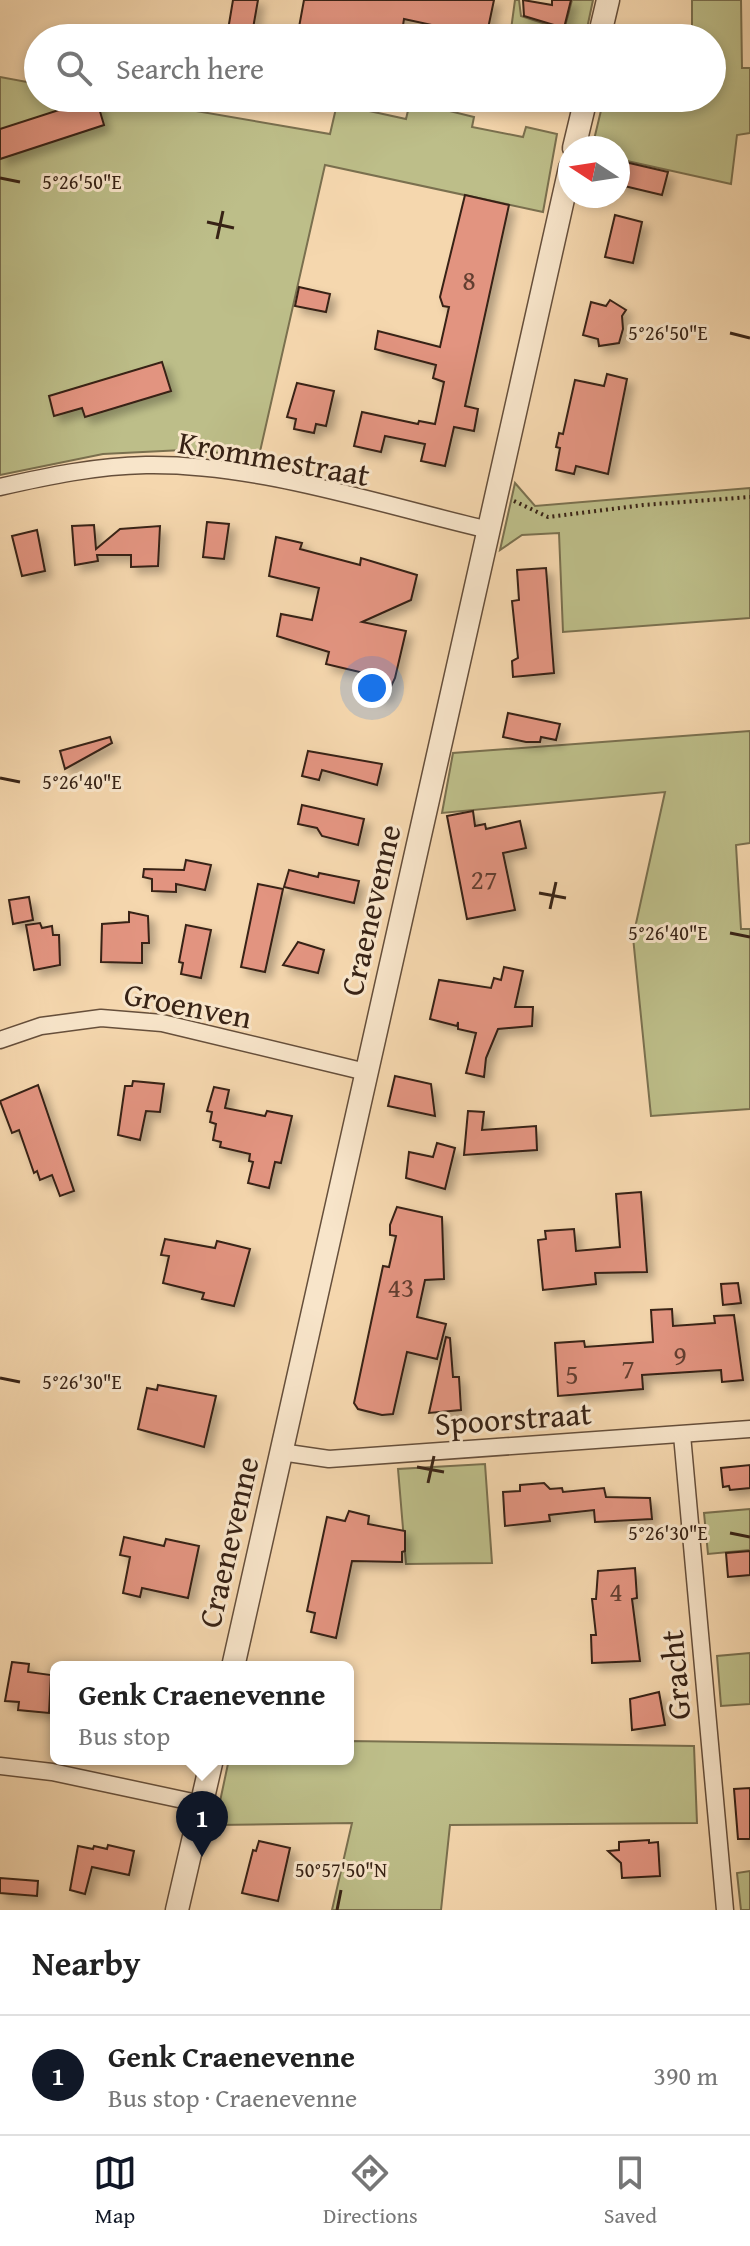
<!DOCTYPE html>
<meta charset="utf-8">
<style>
body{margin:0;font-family:"Gentium Book Plus",serif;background:#f2f2f2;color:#222}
.compass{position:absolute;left:558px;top:136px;width:72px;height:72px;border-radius:50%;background:#fff;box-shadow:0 4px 12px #0003;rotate:282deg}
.you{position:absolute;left:372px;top:688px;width:28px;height:28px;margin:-20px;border:6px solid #fff;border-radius:50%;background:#1a73e8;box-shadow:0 0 0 12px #1a73e833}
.badge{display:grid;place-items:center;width:52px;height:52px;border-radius:50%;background:#111827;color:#fff;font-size:26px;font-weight:700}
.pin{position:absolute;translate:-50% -66px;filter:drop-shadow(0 2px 4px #0008)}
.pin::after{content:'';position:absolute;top:42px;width:28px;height:24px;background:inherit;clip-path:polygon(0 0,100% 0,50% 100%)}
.popup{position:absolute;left:50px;top:1661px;width:304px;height:104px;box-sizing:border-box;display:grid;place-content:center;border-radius:12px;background:#fff;filter:drop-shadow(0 2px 6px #0005);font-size:26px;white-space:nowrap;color:#767676}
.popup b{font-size:30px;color:#222}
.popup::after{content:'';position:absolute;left:50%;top:100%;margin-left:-16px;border:16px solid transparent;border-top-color:#fff}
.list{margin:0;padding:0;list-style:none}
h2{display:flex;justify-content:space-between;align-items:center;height:104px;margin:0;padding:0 32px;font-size:34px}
h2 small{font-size:26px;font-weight:400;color:#767676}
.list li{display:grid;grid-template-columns:52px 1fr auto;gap:24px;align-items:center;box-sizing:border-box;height:120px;padding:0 32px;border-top:2px solid #e0e0e0}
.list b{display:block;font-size:30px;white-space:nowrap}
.list p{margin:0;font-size:26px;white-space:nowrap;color:#767676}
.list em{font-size:26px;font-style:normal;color:#767676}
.icon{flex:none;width:44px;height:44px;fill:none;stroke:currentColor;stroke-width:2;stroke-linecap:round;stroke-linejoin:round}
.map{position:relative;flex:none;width:750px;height:1910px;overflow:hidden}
.search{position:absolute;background:#fff;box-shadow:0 4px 12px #0003;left:24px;right:24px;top:24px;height:88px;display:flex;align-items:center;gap:20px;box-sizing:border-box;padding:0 28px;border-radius:44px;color:#767676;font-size:30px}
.sheet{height:224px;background:#fff}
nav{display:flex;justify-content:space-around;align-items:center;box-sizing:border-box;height:112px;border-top:2px solid #e0e0e0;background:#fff;font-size:22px;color:#767676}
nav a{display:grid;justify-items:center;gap:4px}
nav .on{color:#111827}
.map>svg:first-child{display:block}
</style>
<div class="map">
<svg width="750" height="1910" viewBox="0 0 750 1910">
<defs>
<filter id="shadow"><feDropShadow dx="6" dy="6" stdDeviation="4" flood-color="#0004"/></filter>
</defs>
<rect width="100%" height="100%" fill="#f5d7ae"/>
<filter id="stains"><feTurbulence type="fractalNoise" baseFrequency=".0025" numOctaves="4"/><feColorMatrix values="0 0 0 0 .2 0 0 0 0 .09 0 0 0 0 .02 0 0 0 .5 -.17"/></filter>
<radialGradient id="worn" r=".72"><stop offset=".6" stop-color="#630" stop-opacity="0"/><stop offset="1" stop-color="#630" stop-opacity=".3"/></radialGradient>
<!-- green -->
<g fill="#bdbe89" stroke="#7a704f" stroke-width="2">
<path d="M515,0H519L521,16L564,30L572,0H593L585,38L510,37Z"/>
<path d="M692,0H741L742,68H750V133L737,135L731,184L618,159V148H592L604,98H712V38H692Z"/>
<path d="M0,77L38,84V98H120L330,134L337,104L406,119L411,98H426L425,105L474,117L472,127L523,137L526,127L557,134L543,212L325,165L259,456L183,450L103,454L0,475Z"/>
<path d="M515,483L535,506L750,488V618L563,632L559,533L522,535L500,550Z"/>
<path d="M750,731V843L736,845L741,929H750V1109L651,1116L633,937L665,792L442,813L453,753Z"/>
<path d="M485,1464L492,1563L406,1564L398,1469Z"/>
<path d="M750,1509V1550L708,1554L704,1513Z"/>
<path d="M750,1653V1704L721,1706L717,1656Z"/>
<path d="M348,1741L694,1746L697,1823L450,1825L441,1910H332L352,1823L215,1825L229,1759H348Z"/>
<path d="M750,1871V1910H741L737,1873Z"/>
</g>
<!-- building -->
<g fill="#e29480" stroke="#372215" stroke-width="2" filter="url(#shadow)">
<path d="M233,0H258L252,34L228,30Z"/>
<path d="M304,0H494L486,38H439L441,27L404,19L401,38H370L338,29L336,38H297Z"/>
<path d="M523,0L552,5V0H571L564,28L524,16Z"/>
<path d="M96,98L104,125L0,159V129Z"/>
<path d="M625,162L668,172L662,195L620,185Z"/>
<path d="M465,195L509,205L465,406L478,409L474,431L454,427L445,466L421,461L425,444L385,436L381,452L354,446L362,412L418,424L419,421L435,424L444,382L433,378L436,365L375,349L378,331L440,347L449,307L443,306L440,297Z"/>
<path d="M615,215L642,222L633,263L605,257Z"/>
<path d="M299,287L330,294L326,312L295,306Z"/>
<path d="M610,300L626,310L622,316L623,329L619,343L599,346L598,339L583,335L591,302L606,306Z"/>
<path d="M162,362L171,391L85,417L82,408L54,416L49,396Z"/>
<path d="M607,374L627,379L608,474L576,466L574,474L556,470L560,448L556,447L559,433L563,434L575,380L604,386Z"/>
<path d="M297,383L334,391L326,426L316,424L314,433L294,429L296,419L287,417Z"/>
<path d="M207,522L229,524L224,559L203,557Z"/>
<path d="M94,525L96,549L120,529L160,526L158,566L131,567V555H97L98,561L75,565L72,526Z"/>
<path d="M37,530L45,571L22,576L12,536Z"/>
<path d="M276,537L302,543L300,549L360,565L361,558L417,575L411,600L362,622L406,631L395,678L386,697L361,694L364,673L326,664L329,652L277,636L281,614L312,620L319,588L269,576Z"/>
<path d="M546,568L554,673L513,677L512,661L518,658L512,601L519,600L517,570Z"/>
<path d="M508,713L560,724L556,740L541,737L540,742H526L503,737Z"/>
<path d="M110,737L112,743L65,769L60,751Z"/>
<path d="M308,751L382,764L377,785L322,770L319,780L302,776Z"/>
<path d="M302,805L364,819L358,845L322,836L317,828L298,824Z"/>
<path d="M473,811L475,826L485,824L486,829L520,821L526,848L503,853L515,910L467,919L447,816Z"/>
<path d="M186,860L211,865L205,890L176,884V892L152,891V879L143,877L144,869L184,870Z"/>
<path d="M289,870L318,877L319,873L359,881L354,903L284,887Z"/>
<path d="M258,884L283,889L265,972L241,967Z"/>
<path d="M29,897L33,920L13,924L9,900Z"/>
<path d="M129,912L148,916L149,943H142V963L101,962L102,924L129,922Z"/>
<path d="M40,923L42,928L52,926L53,935H59L60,965L34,970L26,925Z"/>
<path d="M186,925L211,930L201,978L181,974L183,963L179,962Z"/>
<path d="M298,942L324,950L318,973L283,965Z"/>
<path d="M504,967L523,971L515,1007H533L532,1026L498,1029L486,1058L484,1077L466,1073L476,1033L458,1029V1022L457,1026L430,1019L439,980L491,988L494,978L501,980Z"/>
<path d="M395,1076L431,1084L435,1116L388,1106Z"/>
<path d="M133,1081L164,1084L160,1112L146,1111L140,1140L118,1135L125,1086H132Z"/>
<path d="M38,1085L74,1191L60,1196L52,1175L40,1180L37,1171L34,1173L19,1130L12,1133L0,1101Z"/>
<path d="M214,1087L229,1090L225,1108L265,1116L267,1111L292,1116L281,1163L275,1162L269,1188L248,1183L253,1162L249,1161L250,1154L220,1147L221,1142L213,1140L216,1124L210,1122L212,1112L207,1111Z"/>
<path d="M468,1111L484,1112L482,1130L536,1126L537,1150L464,1155Z"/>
<path d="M437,1143L455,1148L445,1189L406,1178L409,1152L433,1157Z"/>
<path d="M641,1192L647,1272L595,1273L596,1284L543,1290L538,1240L546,1239L545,1231L574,1229L576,1251L620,1247L616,1194Z"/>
<path d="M397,1207L442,1217L444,1279L425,1280L417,1317L446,1324L437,1359L407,1352L393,1414L382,1415L358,1409L354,1403L383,1266L389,1267L396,1236L390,1235V1225Z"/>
<path d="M165,1239L215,1248L217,1241L250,1249L234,1306L202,1299L204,1293L163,1283L169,1256L161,1255Z"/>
<path d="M738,1283L741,1303L723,1305L721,1284Z"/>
<path d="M672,1309L673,1326L715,1323L714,1316L734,1315L743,1380L722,1382L721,1370L642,1375L643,1389L558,1396L555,1343L584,1341L585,1347L653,1342L651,1310Z"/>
<path d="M446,1337L450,1338L453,1377H459L461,1410L429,1413Z"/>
<path d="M158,1385L216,1396L204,1447L138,1429L147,1388L157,1390Z"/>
<path d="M750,1465V1488L730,1490L729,1486L723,1487L721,1468Z"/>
<path d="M544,1483L550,1489L562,1488L563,1492L604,1488L606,1497L650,1498L652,1519L595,1522L594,1510L549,1515L550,1521L505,1526L503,1492L520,1491V1485Z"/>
<path d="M349,1511L369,1516L368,1524L405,1531V1551L402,1552V1562L352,1561L336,1638L311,1632L315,1613L307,1611L327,1517L345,1521Z"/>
<path d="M124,1537L164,1546L166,1539L199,1546L188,1598L142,1588L140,1597L123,1593L130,1557L120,1555Z"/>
<path d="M750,1551V1575L728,1577L726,1553Z"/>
<path d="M635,1568L637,1598L632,1599L640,1661L592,1663L591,1635H596L592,1599H596L598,1571Z"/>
<path d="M12,1662L29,1664L28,1672L51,1675L49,1713L18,1710L19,1702L5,1701Z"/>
<path d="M659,1692L665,1725L632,1730L630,1699Z"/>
<path d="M750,1788V1839H738L734,1789Z"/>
<path d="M649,1840V1843L658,1842L660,1876L622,1878L621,1863L608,1851L619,1850V1842Z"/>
<path d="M259,1841L290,1848L278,1901L242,1893L253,1850L256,1851Z"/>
<path d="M108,1845L134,1851L129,1875L92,1867L85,1894L70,1890L78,1846L93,1849L94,1846L107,1849Z"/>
<path d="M0,1878L38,1881L37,1896L0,1893Z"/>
</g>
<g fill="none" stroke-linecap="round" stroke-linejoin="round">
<!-- minor casing -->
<g stroke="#664f3b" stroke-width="19">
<g id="minor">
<path d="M0,487C48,476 96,466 146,465C258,463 381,505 489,530"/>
<path d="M0,1040L41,1026L101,1018L162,1023L366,1072"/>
<path d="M682,1435L725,1910"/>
<path d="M281,1452L329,1459L750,1429"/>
<path d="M0,1766L52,1772L202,1804"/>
</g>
</g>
<!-- tertiary casing -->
<g stroke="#664f3b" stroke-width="25">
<g id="tertiary">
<path d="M599,38L608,0"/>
<path d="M574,148L586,98"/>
<path d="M233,1667L570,168"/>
<path d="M177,1910L212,1759"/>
</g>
</g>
<!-- path -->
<path stroke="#372215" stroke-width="4" stroke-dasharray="2 4" stroke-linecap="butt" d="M514,501L548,517L643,505L750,497"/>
<!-- minor -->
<use href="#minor" stroke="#f8e5ca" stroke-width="16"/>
<!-- tertiary -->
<use href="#tertiary" stroke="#f8e5ca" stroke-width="22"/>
</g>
<!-- ticks -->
<path fill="none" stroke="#372215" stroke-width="3" d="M0,178L20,182M207,222L234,228M217,239L223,211M730,333L750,338M0,778L20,782M539,893L566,898M550,909L556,882M730,933L750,937M0,1378L20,1382M417,1467L444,1472M428,1483L434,1456M730,1533L750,1537M337,1910L341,1890"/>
<g text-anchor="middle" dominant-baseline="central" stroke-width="6" stroke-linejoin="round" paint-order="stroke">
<!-- number labels -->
<g font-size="28" fill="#623e30">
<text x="469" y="279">8</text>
<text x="484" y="878">27</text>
<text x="401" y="1286">43</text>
<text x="680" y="1354">9</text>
<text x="628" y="1367">7</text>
<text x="572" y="1373">5</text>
<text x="616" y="1590">4</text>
</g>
<!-- street labels -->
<g font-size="32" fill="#372215" stroke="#f8e5ca">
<text transform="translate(274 458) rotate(10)">Krommestraat</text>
<text transform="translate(370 910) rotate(-77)">Craenevenne</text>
<text transform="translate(188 1005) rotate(11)">Groenven</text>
<text transform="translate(513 1418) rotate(-4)">Spoorstraat</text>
<text transform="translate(228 1542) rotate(-77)">Craenevenne</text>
<text transform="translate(675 1675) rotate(-95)">Gracht</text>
</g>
</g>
<g font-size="20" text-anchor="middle" fill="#372215" stroke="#f8e5ca" stroke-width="6" stroke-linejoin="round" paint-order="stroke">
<text x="82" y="189">5°26'50"E</text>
<text x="668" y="340">5°26'50"E</text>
<text x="82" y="789">5°26'40"E</text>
<text x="668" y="940">5°26'40"E</text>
<text x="82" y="1389">5°26'30"E</text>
<text x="668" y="1540">5°26'30"E</text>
<text x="341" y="1877">50°57'50"N</text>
</g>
<rect width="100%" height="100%" filter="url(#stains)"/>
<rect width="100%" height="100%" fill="url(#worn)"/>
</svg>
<svg class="compass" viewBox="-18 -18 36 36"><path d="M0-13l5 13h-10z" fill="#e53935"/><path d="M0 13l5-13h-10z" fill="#767676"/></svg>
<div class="you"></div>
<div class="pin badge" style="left:202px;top:1857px">1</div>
<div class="popup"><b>Genk Craenevenne</b>Bus stop</div>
<div class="search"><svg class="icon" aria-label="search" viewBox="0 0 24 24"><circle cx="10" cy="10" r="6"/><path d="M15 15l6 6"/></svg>Search here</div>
</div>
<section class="sheet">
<h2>Nearby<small></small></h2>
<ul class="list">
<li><span class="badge">1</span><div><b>Genk Craenevenne</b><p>Bus stop · Craenevenne</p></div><em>390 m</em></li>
</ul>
</section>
<nav>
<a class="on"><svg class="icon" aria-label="map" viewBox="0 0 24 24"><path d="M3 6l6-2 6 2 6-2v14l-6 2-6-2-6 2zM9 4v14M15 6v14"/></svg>Map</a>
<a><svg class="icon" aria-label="directions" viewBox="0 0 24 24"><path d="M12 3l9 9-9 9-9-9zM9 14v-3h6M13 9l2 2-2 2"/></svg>Directions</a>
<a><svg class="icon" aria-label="saved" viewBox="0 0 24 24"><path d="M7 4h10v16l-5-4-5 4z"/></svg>Saved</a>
</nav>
